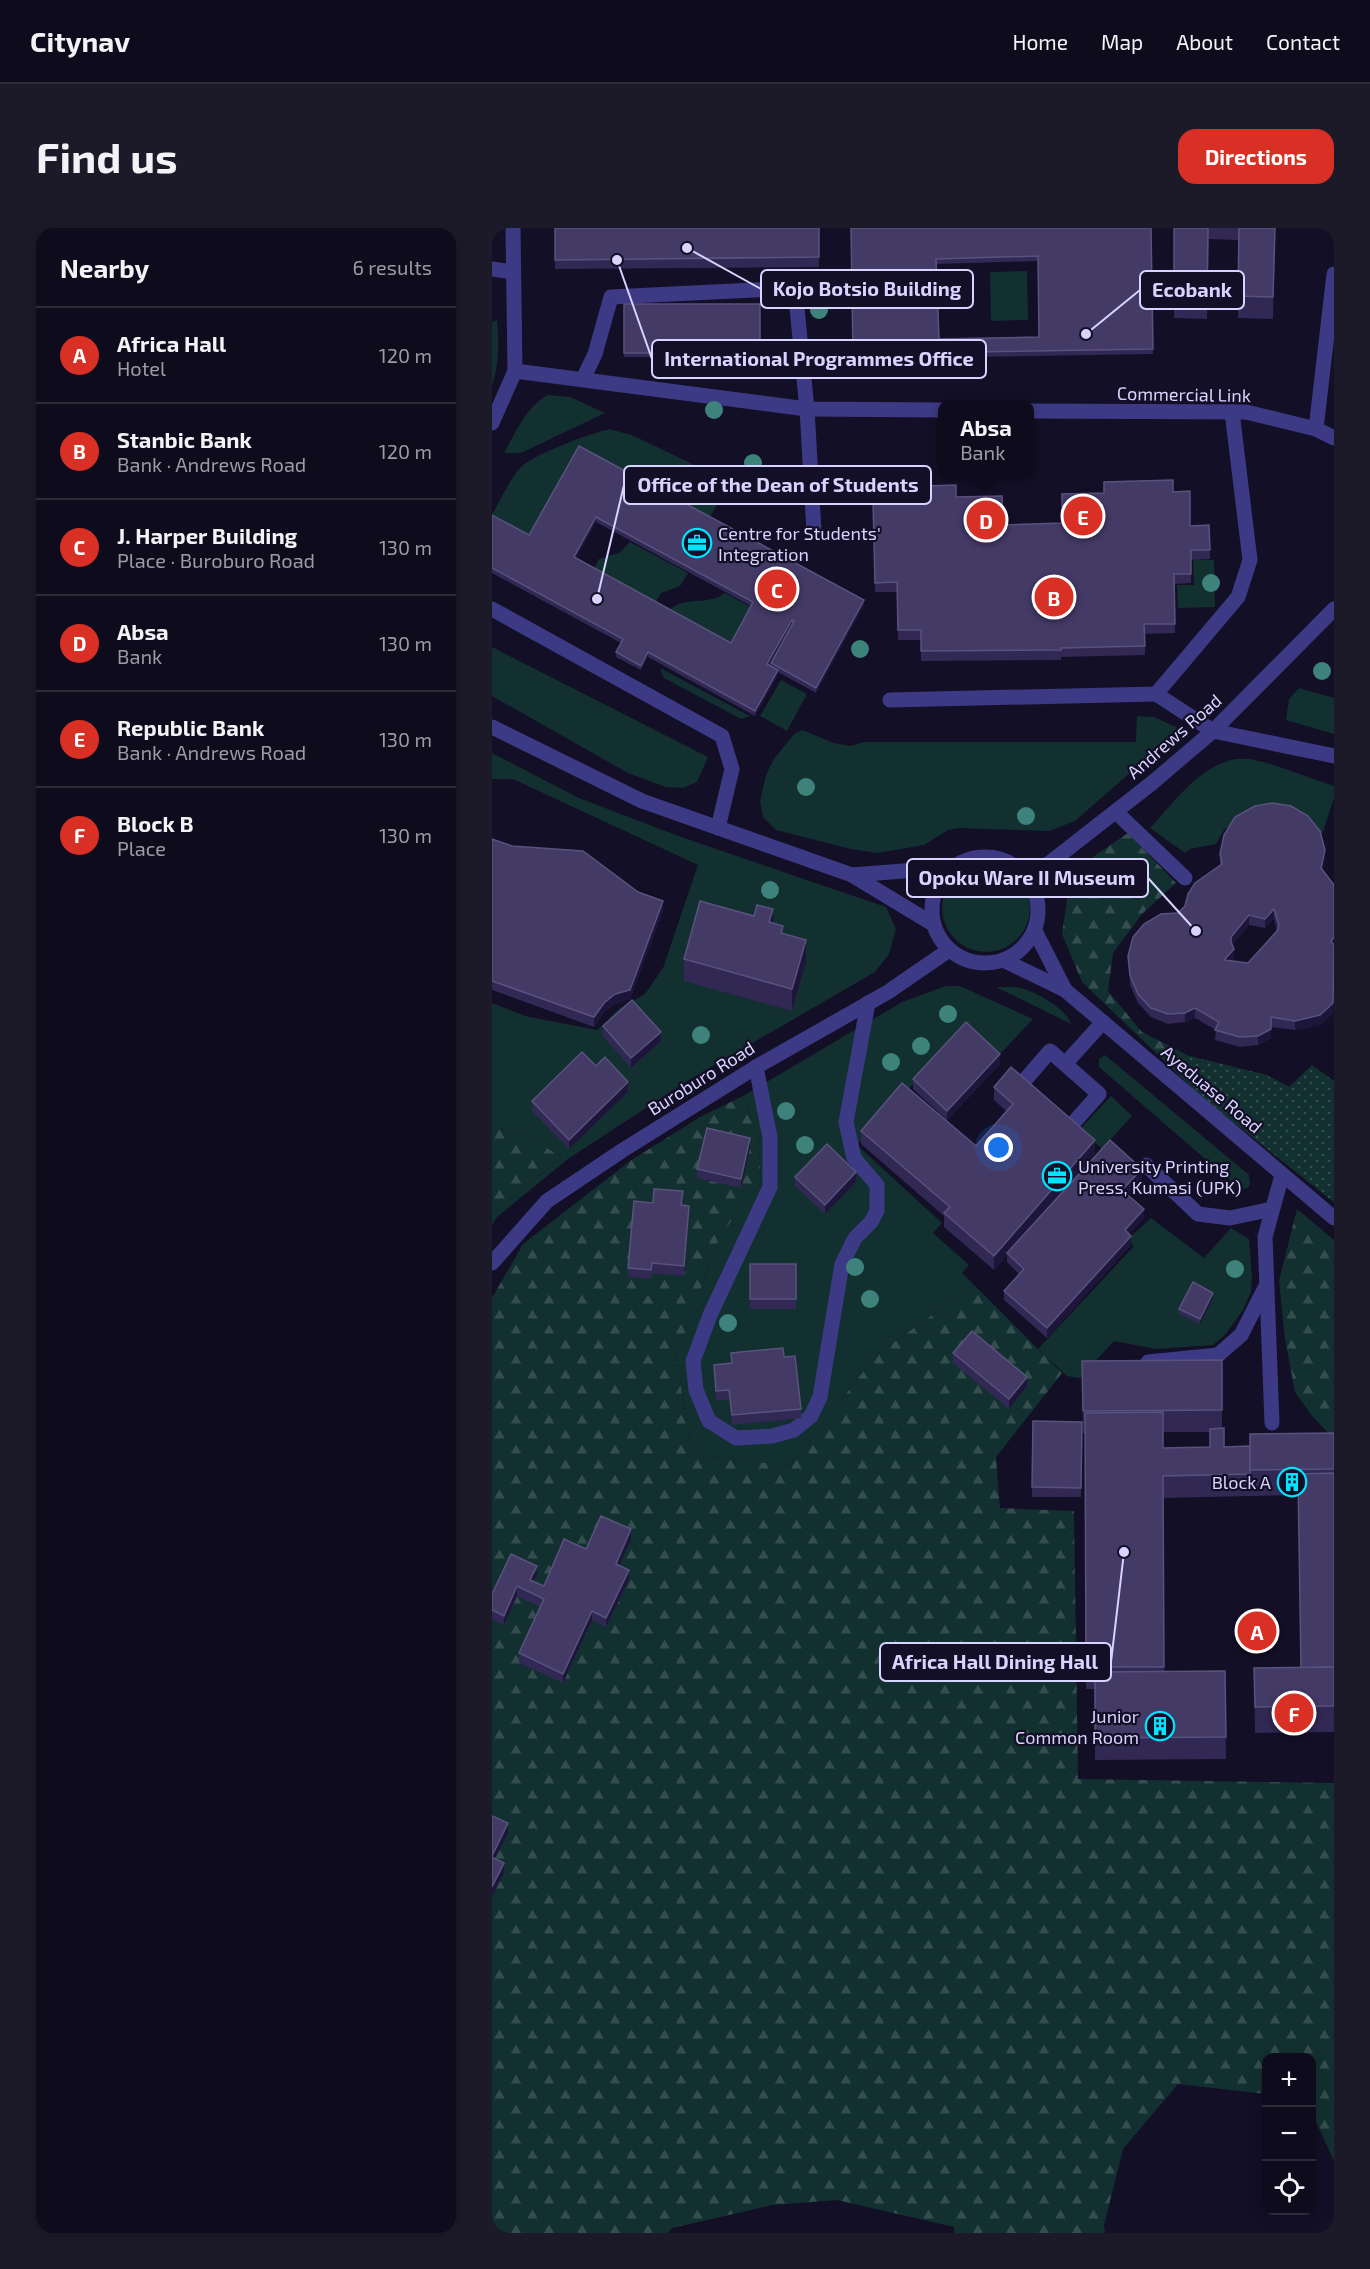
<!DOCTYPE html>
<meta charset="utf-8">
<style>
body{margin:0;font-family:"Exo 2",sans-serif;background:#1c1929;color:#f1f3f6}
.controls{position:absolute;right:18px;bottom:18px;display:grid;overflow:hidden;border-radius:12px;box-shadow:0 3px 15px #0003}
.controls button{width:54px;height:54px;display:grid;place-items:center;padding:0;border:0;border-bottom:2px solid #2e2b3b;background:#0e0b1c;color:#f1f3f6;font:30px sans-serif}
.you{position:absolute;left:507px;top:920px;width:21px;height:21px;margin:-15px;border:4px solid #fff;border-radius:50%;background:#1a73e8;box-shadow:0 0 0 9px #1a73e833}
.badge{display:grid;place-items:center;width:39px;height:39px;border-radius:50%;background:#d93025;color:#fff;font-size:20px;font-weight:700}
.pin{position:absolute;translate:-50% -50%;border:3px solid #fff;box-shadow:0 2px 6px #0006}
.popup{position:absolute;left:446px;top:172px;width:96px;height:78px;box-sizing:border-box;display:grid;place-content:center;border-radius:12px;background:#0e0b1c;filter:drop-shadow(0 2px 4px #0005);font-size:20px;white-space:nowrap;color:#9b9ba3}
.popup b{font-size:22px;color:#f1f3f6}
.popup::after{content:'';position:absolute;left:50%;top:100%;margin-left:-12px;border:12px solid transparent;border-top-color:#0e0b1c}
.list{margin:0;padding:0;list-style:none}
h2{display:flex;justify-content:space-between;align-items:center;height:78px;margin:0;padding:0 24px;font-size:26px}
h2 small{font-size:20px;font-weight:400;color:#9b9ba3}
.list li{display:grid;grid-template-columns:39px 1fr auto;gap:18px;align-items:center;box-sizing:border-box;height:96px;padding:0 24px;border-top:2px solid #2e2b3b}
.list b{display:block;font-size:22px;white-space:nowrap}
.list p{margin:0;font-size:20px;white-space:nowrap;color:#9b9ba3}
.list em{font-size:20px;font-style:normal;color:#9b9ba3}
.icon{flex:none;width:33px;height:33px;fill:none;stroke:currentColor;stroke-width:2;stroke-linecap:round;stroke-linejoin:round}
.map{position:relative;flex:none;width:842px;height:2005px;overflow:hidden;border-radius:18px}
header{display:flex;align-items:center;gap:36px;box-sizing:border-box;height:84px;padding:0 30px;background:#0e0b1c;border-bottom:2px solid #2e2b3b}
header strong{font-size:28px}
nav{display:flex;gap:33px;margin-inline-start:auto;font-size:21px}
.intro{display:flex;align-items:center;justify-content:space-between;box-sizing:border-box;height:144px;padding:0 36px}
h1{margin:0;font-size:42px}
.button{padding:15px 27px;border-radius:18px;background:#d93025;color:#fff;font-size:21px;font-weight:700}
main{display:flex;gap:36px;padding:0 36px}
aside{flex:1;background:#0e0b1c;border-radius:18px;box-shadow:0 3px 15px #0003}
.map>svg:first-child{display:block}
</style>
<header>
<strong>Citynav</strong>
<nav><a>Home</a><a>Map</a><a>About</a><a>Contact</a></nav>
</header>
<div class="intro"><h1>Find us</h1><a class="button">Directions</a></div>
<main>
<aside>
<h2>Nearby<small>6 results</small></h2>
<ul class="list">
<li><span class="badge">A</span><div><b>Africa Hall</b><p>Hotel</p></div><em>120 m</em></li>
<li><span class="badge">B</span><div><b>Stanbic Bank</b><p>Bank · Andrews Road</p></div><em>120 m</em></li>
<li><span class="badge">C</span><div><b>J. Harper Building</b><p>Place · Buroburo Road</p></div><em>130 m</em></li>
<li><span class="badge">D</span><div><b>Absa</b><p>Bank</p></div><em>130 m</em></li>
<li><span class="badge">E</span><div><b>Republic Bank</b><p>Bank · Andrews Road</p></div><em>130 m</em></li>
<li><span class="badge">F</span><div><b>Block B</b><p>Place</p></div><em>130 m</em></li>
</ul>
</aside>
<div class="map">
<svg width="842" height="2005" viewBox="0 0 842 2005">
<defs>
<pattern id="forest-firs" width="22" height="20" patternUnits="userSpaceOnUse" patternTransform="scale(1.5)"><rect width="22" height="20" fill="#12302f"/><path d="M5 1l3.5 6h-7zM16 11l3.5 6h-7z" fill="#344d4e"/></pattern>
<pattern id="park-dots" width="8" height="8" patternUnits="userSpaceOnUse" patternTransform="scale(1.5)"><rect width="8" height="8" fill="#12302f"/><path d="M2 2h.1M6 6h.1" fill="none" stroke="#344d4e" stroke-width="1.8" stroke-linecap="round"/></pattern>
</defs>
<rect width="100%" height="100%" fill="#130f26"/>
<!-- grass -->
<g fill="#12302f">
<path d="M535,43L536,92L499,93L498,44Z"/>
<path d="M5,92C7,116 7,136 0,158V94Z"/>
<path d="M56,167L78,169L113,185L29,225H12C24,204 34,179 56,167Z"/>
<path d="M118,201L142,208L238,254L218,289L87,218L37,308L0,287C9,271 17,252 29,239C42,226 99,205 118,201Z"/>
<path d="M138,314L196,345L188,358L169,365L162,377L101,343L107,331L127,325Z"/>
<path d="M701,332H722L723,379L686,380L685,357H702Z"/>
<path d="M233,365L259,379L238,418L176,384C191,366 215,379 233,365Z"/>
<path d="M0,419L216,529L205,554L191,560L174,559L136,545L0,468Z"/>
<path d="M168,440L258,488L249,491L172,450Z"/>
<path d="M289,452L315,466L295,503L268,488Z"/>
<path d="M807,460L842,470V506L794,492L797,471Z"/>
<path d="M645,488L662,489L688,501L583,593L557,603L466,600L456,602L432,617L385,625L359,621L284,602L271,589L268,573L274,547L282,531L302,506L310,502L342,515L358,518L372,514H644Z"/>
<path d="M0,525L87,570L189,609L394,679L404,701L397,726L383,744L195,853L76,931L5,989L0,997V986L70,929L43,913L2,897L0,898V775L33,788L105,802L128,780L153,766L171,740L206,637L21,551H0Z"/>
<path d="M759,531L782,537L842,558V570L830,607L823,600L749,589L732,602L724,616L698,621L693,625L658,600C680,577 704,542 736,533C743,530 752,531 759,531Z"/>
<circle cx="494" cy="680" r="44"/>
<path d="M454,758H468L541,791L507,827L476,796L365,917L450,995L441,1005L477,1037L470,1045L482,1057L384,1127L298,1238L200,1226L184,1129L228,1008L269,955L266,906L251,868L410,774Z"/>
<path d="M504,759C512,759 521,758 529,760C544,764 575,781 579,796Z"/>
<path d="M613,827L757,947L758,956L756,960L748,961L607,839V831Z"/>
<path d="M619,868L640,888L610,921L588,901Z"/>
<path d="M659,990L712,1030L739,1000L757,1011L760,1050L759,1064L751,1082L733,1107L721,1117L664,1121L622,1113L588,1150L575,1148L546,1121L642,1018L636,1011Z"/>
</g>
<!-- forest -->
<g fill="url(#forest-firs)">
<path d="M636,605L684,655L650,686L621,725L616,763L650,804L697,828L774,847L798,859L842,974L711,870L590,754L570,706L579,644Z"/>
<path d="M251,868L266,906L269,955L228,1008L184,1129L200,1226L298,1238L384,1127L482,1057L570,1145L504,1229L508,1280L582,1283L586,1551L842,1555V1933L820,1885V1830H774V1866L686,1856L631,1921L612,1997L613,2005H462V1999L345,1972L281,1977L180,2000L176,2005H0V1070L31,1016L138,933L208,889Z"/>
<path d="M2,897L43,913L70,929L0,986V898Z"/>
<path d="M805,981L842,1012V1211L820,1188L803,1164L793,1111L787,1053Z"/>
</g>
<!-- park -->
<path fill="url(#park-dots)" d="M697,828L774,847L797,859L820,837L842,853V974L711,870L685,845Z"/>
<g fill="none" stroke-linecap="round" stroke-linejoin="round">
<!-- lane -->
<g stroke="#3d3a85" stroke-width="15">
<path d="M0,41L21,44"/>
<path d="M23,143L315,181L450,182"/>
<path d="M91,151L103,126L119,69L303,60L315,181L322,304"/>
<path d="M538,183L754,184L824,201L842,210"/>
<path d="M824,201L842,46"/>
<path d="M0,381L230,508L240,541L226,600"/>
<path d="M664,466L721,503"/>
<path d="M398,472L664,466L746,369L758,332L740,184"/>
<path d="M624,584L693,650"/>
<path d="M573,836L611,794"/>
<path d="M264,839L278,909V959L218,1087L201,1133L204,1162L217,1193L244,1210L280,1208L302,1202L319,1188L328,1169L350,1036L363,1010L379,994L385,983V957L362,930L354,894L376,775"/>
<path d="M533,852L558,823L607,866L584,892"/>
<path d="M654,937L706,986L738,990L780,981"/>
<path d="M656,1134L726,1127L749,1107L773,1060"/>
<path d="M780,1195L773,1009L790,947"/>
</g>
<!-- street -->
<g stroke="#3d3a85" stroke-width="15">
<path d="M0,195L23,143L21,0"/>
<path d="M0,499L150,573L360,647L441,696"/>
<path d="M721,503L842,528"/>
<circle cx="493" cy="682" r="53"/>
<path d="M360,647L462,639"/>
<path d="M537,651L660,555L721,503L842,381"/>
<path d="M543,703L573,762"/>
<path d="M511,732L573,762L842,990"/>
<path d="M0,1035L55,973L131,922L264,839L396,764L457,722"/>
</g>
</g>
<!-- trees -->
<g fill="#3d827b">
<circle cx="327" cy="82" r="9"/>
<circle cx="222" cy="182" r="9"/>
<circle cx="261" cy="235" r="9"/>
<circle cx="719" cy="355" r="9"/>
<circle cx="368" cy="421" r="9"/>
<circle cx="830" cy="443" r="9"/>
<circle cx="314" cy="559" r="9"/>
<circle cx="534" cy="588" r="9"/>
<circle cx="278" cy="662" r="9"/>
<circle cx="456" cy="786" r="9"/>
<circle cx="209" cy="807" r="9"/>
<circle cx="429" cy="818" r="9"/>
<circle cx="399" cy="834" r="9"/>
<circle cx="294" cy="883" r="9"/>
<circle cx="313" cy="917" r="9"/>
<circle cx="363" cy="1039" r="9"/>
<circle cx="743" cy="1041" r="9"/>
<circle cx="378" cy="1071" r="9"/>
<circle cx="236" cy="1095" r="9"/>
</g>
<!-- wall -->
<g fill="#312854" fill-rule="evenodd">
<path d="M63,0H327V39L63,41Z"/>
<path d="M359,0H659L661,126L361,131ZM546,33L547,109L447,111L445,36Z"/>
<path d="M682,0H783L781,91L746,90L747,12L717,11L715,91L682,90Z"/>
<rect x="132" y="76" width="136" height="53"/>
<path d="M87,218L372,377L324,465L286,444V447L263,488L156,429L149,442L124,429V424L129,415L0,345V287L37,307ZM104,294L259,378L239,415L84,330Z"/>
<path d="M681,264L698,298L717,297L718,331L699,332V355L682,356L683,405L653,406V427L569,429V432L429,433V412H406L405,364H383L381,271L464,269L511,297L570,295Z"/>
<path d="M0,611L171,683L138,771L123,776L112,784L102,799L0,762Z"/>
<path d="M728,626L833,631L830,642L841,785L828,797L803,802L779,799V810L766,817L748,819L723,812L724,802L703,790L693,794L676,796L659,789L646,775L638,757L636,728L693,678L728,637ZM782,690L785,703L756,735L740,733L742,731L740,717L757,697L773,700Z"/>
<path d="M281,695L291,705L314,734L300,783L192,753V731Z"/>
<path d="M111,798L169,813L139,840L111,808Z"/>
<path d="M508,836L455,892L421,861V851Z"/>
<path d="M104,838L136,864L77,921L40,883V873Z"/>
<path d="M502,859L603,925L550,987L650,950L635,966L652,990L637,1006L639,1017L555,1110L512,1072V1063L527,1046L515,1034V1027L502,1042L452,999V988L369,916V903L484,918L514,883L502,872Z"/>
<path d="M258,920L249,960L205,950V941Z"/>
<path d="M303,949L364,954L333,986L303,958Z"/>
<path d="M190,977L197,988L192,1048L160,1045L159,1051L136,1049V1040Z"/>
<rect x="258" y="1036" width="46" height="45"/>
<path d="M721,1070L708,1096L687,1086V1081Z"/>
<path d="M239,1125L292,1129L309,1181V1190L240,1197L237,1171L224,1173L222,1146V1137L239,1135Z"/>
<path d="M461,1125L535,1158L517,1181L461,1135Z"/>
<path d="M730,1132V1200L732,1219L758,1218L842,1205V1504L763,1505L762,1440H809L806,1267L671,1270L672,1443H733L734,1531L603,1532V1461H594L593,1205H591L590,1133ZM671,1204H718V1219L671,1220Z"/>
<path d="M541,1193L590,1194L589,1269H540Z"/>
<path d="M139,1311L127,1337L137,1351L114,1399L100,1392L71,1455L27,1435V1425L48,1379L25,1368L12,1397L0,1391V1366L45,1347L42,1354L52,1358L94,1321Z"/>
</g>
<!-- shaded-wall -->
<g fill="#1d163a">
<path d="M104,289V294L82,334V329Z"/>
<path d="M372,372V377L324,465V460Z"/>
<path d="M300,392V397L275,441V436Z"/>
<path d="M156,424V429L149,442V438Z"/>
<path d="M286,442V447L263,488V483Z"/>
<path d="M833,622V631L829,650V640Z"/>
<path d="M171,673V683L138,771L123,776L112,784L102,799V789Z"/>
<path d="M281,681V703L277,694Z"/>
<path d="M782,681V690L773,700V691Z"/>
<path d="M757,687V697L739,718V724V709Z"/>
<path d="M314,712V734L300,783V761Z"/>
<path d="M742,721V731L732,741V732Z"/>
<path d="M842,774L841,785L828,797L803,802V793Z"/>
<path d="M703,780V790L693,794V785Z"/>
<path d="M779,801V810L766,817V808Z"/>
<path d="M169,804V813L139,840V830Z"/>
<path d="M508,826V836L455,892V883Z"/>
<path d="M136,854V864L77,921V912Z"/>
<path d="M258,910V920L249,960V951Z"/>
<path d="M603,912V925L516,1026L515,1025V1027L502,1042V1028Z"/>
<path d="M650,941V950L630,971V962Z"/>
<path d="M364,944V954L333,986V977Z"/>
<path d="M197,978V988L192,1048V1038Z"/>
<path d="M652,981V990L633,1011V1002Z"/>
<path d="M639,1008V1017L555,1110V1100Z"/>
<path d="M721,1065V1070L708,1096V1091Z"/>
<path d="M535,1149V1158L517,1181V1171Z"/>
<path d="M139,1301V1311L124,1345V1336Z"/>
<path d="M45,1338V1347L38,1362V1352Z"/>
<path d="M137,1342V1351L114,1399V1390Z"/>
<path d="M25,1358V1368L12,1397V1388Z"/>
<path d="M100,1383V1392L71,1455V1446Z"/>
<path d="M16,1595V1605L0,1637V1628Z"/>
<path d="M12,1635V1645L0,1669V1659Z"/>
</g>
<!-- building -->
<g fill="#433a66" stroke="#5a527e" stroke-width="1.5" fill-rule="evenodd">
<path d="M63,0H327V29L63,32Z"/>
<path d="M359,0H659L661,121L361,126ZM546,28L547,109L447,111L444,31Z"/>
<path d="M682,0H716L715,69L682,68Z"/>
<path d="M747,0H783L781,69L746,68Z"/>
<rect x="132" y="76" width="136" height="49"/>
<path d="M87,218L372,372L324,460L279,435L302,393L300,392L275,436L286,442L263,483L156,424L149,438L124,424L131,411L0,340V287L37,307ZM104,289L261,374L239,415L82,329Z"/>
<path d="M681,252V264L698,263V298L717,297L718,322H699V346H682L683,396H652L653,418L569,420V422L429,423V402H406L405,354L383,355L381,271L399,270V259L464,257V269L510,268L511,297L570,295V266L612,265V254Z"/>
<path d="M780,575L799,578L816,588L828,603L833,622L829,640L842,657V709L839,714L842,716L841,775L828,787L803,793L779,789V801L766,808L748,809L723,802L727,794L703,780L693,785L676,786L659,780L646,766L638,747L636,728L641,709L652,696L669,686L686,685L693,678L696,666L703,655L730,636L728,626L732,607L743,589L763,578ZM782,681L787,697L785,703L756,735L732,732L742,721L739,714V709L757,687L773,691Z"/>
<path d="M0,611L20,618L91,623L146,664L171,673L138,762L123,766L112,775L102,789L0,753Z"/>
<path d="M208,673L262,688L265,677L281,681L277,694L291,698L289,705L314,712L300,761L192,731Z"/>
<path d="M140,772L169,804L139,830L111,798Z"/>
<path d="M474,794L508,826L455,883L421,851Z"/>
<path d="M90,824L104,838L113,829L136,854L77,912L40,873Z"/>
<path d="M519,839L603,912L502,1028L452,985L458,979L369,903L410,855L484,918L521,876L502,859Z"/>
<path d="M215,900L258,910L249,951L205,941Z"/>
<path d="M618,912L650,941L630,962L652,981L633,1002L639,1008L555,1100L512,1063L532,1041L515,1025Z"/>
<path d="M335,916L364,944L333,977L303,949Z"/>
<path d="M162,961L191,963L189,977L197,978L192,1038L160,1035L159,1042L136,1040L142,973L161,975Z"/>
<rect x="258" y="1036" width="46" height="35"/>
<path d="M701,1054L721,1065L708,1091L687,1081Z"/>
<path d="M480,1103L535,1149L517,1171L461,1125Z"/>
<path d="M291,1120L292,1129L303,1128L309,1181L240,1187L237,1162L224,1163L222,1137L240,1135L239,1125Z"/>
<path d="M730,1132V1182L591,1183L590,1133Z"/>
<path d="M671,1184V1220L718,1219V1201L732,1200V1219L758,1218V1246L671,1248L672,1439H594L593,1185Z"/>
<path d="M541,1193L590,1194L589,1260L540,1259Z"/>
<path d="M842,1205V1241L758,1242V1206Z"/>
<path d="M842,1245V1439L809,1440L806,1246Z"/>
<path d="M109,1288L139,1301L124,1336L137,1342L114,1390L100,1383L71,1446L27,1425L52,1371L25,1358L12,1388L0,1382V1366L19,1326L45,1338L38,1352L52,1358L72,1311L94,1321Z"/>
<path d="M842,1439V1478L763,1479L762,1440Z"/>
<path d="M733,1443L734,1509L603,1510V1444Z"/>
<path d="M0,1588L16,1595L0,1628Z"/>
<path d="M0,1629L12,1635L0,1659Z"/>
</g>
<!-- icons -->
<defs>
<g id="office-ring" transform="scale(1.5)"><circle r="9.5" fill="#130f26" stroke="#00e5ff" stroke-width="1.5"/><path d="M-6-3h4V-5.5h4V-3h4V5H-6ZM-1-4.5V-3h2v-1.5ZM-6 0V1H6V0Z" fill="#00e5ff"/></g>
<g id="building-ring" transform="scale(1.5)"><circle r="9.5" fill="#130f26" stroke="#00e5ff" stroke-width="1.5"/><path d="M-4-6H4V6H1V3H-1V6H-4ZM-2.5-4.3h1.7v1.8h-1.7ZM.8-4.3h1.7v1.8H.8ZM-2.5-1h1.7V.8h-1.7ZM.8-1h1.7V.8H.8Z" fill="#00e5ff"/></g>
</defs>
<g fill-rule="evenodd">
<use href="#office-ring" x="205" y="315"/>
<use href="#office-ring" x="565" y="948"/>
<use href="#building-ring" x="800" y="1254"/>
<use href="#building-ring" x="668" y="1498"/>
</g>
<g text-anchor="middle" dominant-baseline="central" stroke-width="4.5" stroke-linejoin="round" paint-order="stroke">
<!-- street labels -->
<g font-size="18" fill="#d9d4ff" stroke="#130f26">
<text transform="translate(692 166) rotate(1)">Commercial Link</text>
<text transform="translate(682 508) rotate(-41)">Andrews Road</text>
<text transform="translate(209 850) rotate(-32)">Buroburo Road</text>
<text transform="translate(720 861) rotate(40)">Ayeduase Road</text>
</g>
<!-- poi labels -->
<g font-size="18" fill="#d9d4ff" stroke="#130f26" text-anchor="start">
<text x="226" y="305">Centre for Students'<tspan x="226" dy="21">Integration</tspan></text>
<text x="586" y="938">University Printing<tspan x="586" dy="21">Press, Kumasi (UPK)</tspan></text>
<text x="779" y="1254" text-anchor="end">Block A</text>
<text x="647" y="1488" text-anchor="end">Junior<tspan x="647" dy="21">Common Room</tspan></text>
</g>
</g>
<!-- callouts -->
<path fill="none" stroke="#d9d4ff" stroke-width="2" d="M195 20L269 61M594 106L648 62M125 32L160 131M105 371L132 257M704 703L656 650M632 1324L619 1434"/>
<g fill="#d9d4ff" stroke="#130f26" stroke-width="2">
<circle cx="195" cy="20" r="6"/>
<circle cx="594" cy="106" r="6"/>
<circle cx="125" cy="32" r="6"/>
<circle cx="105" cy="371" r="6"/>
<circle cx="704" cy="703" r="6"/>
<circle cx="632" cy="1324" r="6"/>
</g>
<g fill="#130f26" stroke="#d9d4ff" stroke-width="2">
<rect x="269" y="42" width="212" height="38" rx="6"/>
<rect x="648" y="43" width="104" height="38" rx="6"/>
<rect x="160" y="112" width="334" height="38" rx="6"/>
<rect x="132" y="238" width="307" height="38" rx="6"/>
<rect x="415" y="631" width="241" height="38" rx="6"/>
<rect x="388" y="1415" width="231" height="38" rx="6"/>
</g>
<g font-size="20" text-anchor="middle" font-weight="bold" fill="#d9d4ff">
<text x="375" y="68">Kojo Botsio Building</text>
<text x="700" y="69">Ecobank</text>
<text x="327" y="138">International Programmes Office</text>
<text x="286" y="264">Office of the Dean of Students</text>
<text x="535" y="657">Opoku Ware II Museum</text>
<text x="503" y="1441">Africa Hall Dining Hall</text>
</g>
</svg>
<div class="controls">
<button>+</button>
<button>−</button>
<button><svg class="icon" aria-label="locate" viewBox="0 0 24 24"><circle cx="12" cy="12" r="6"/><path d="M12 2v4M12 18v4M2 12h4M18 12h4"/></svg></button>
</div>
<div class="you"></div>
<div class="pin badge" style="left:765px;top:1403px">A</div>
<div class="pin badge" style="left:562px;top:369px">B</div>
<div class="pin badge" style="left:285px;top:361px">C</div>
<div class="pin badge" style="left:494px;top:292px">D</div>
<div class="popup"><b>Absa</b>Bank</div>
<div class="pin badge" style="left:591px;top:288px">E</div>
<div class="pin badge" style="left:802px;top:1485px">F</div>
</div>
</main>
